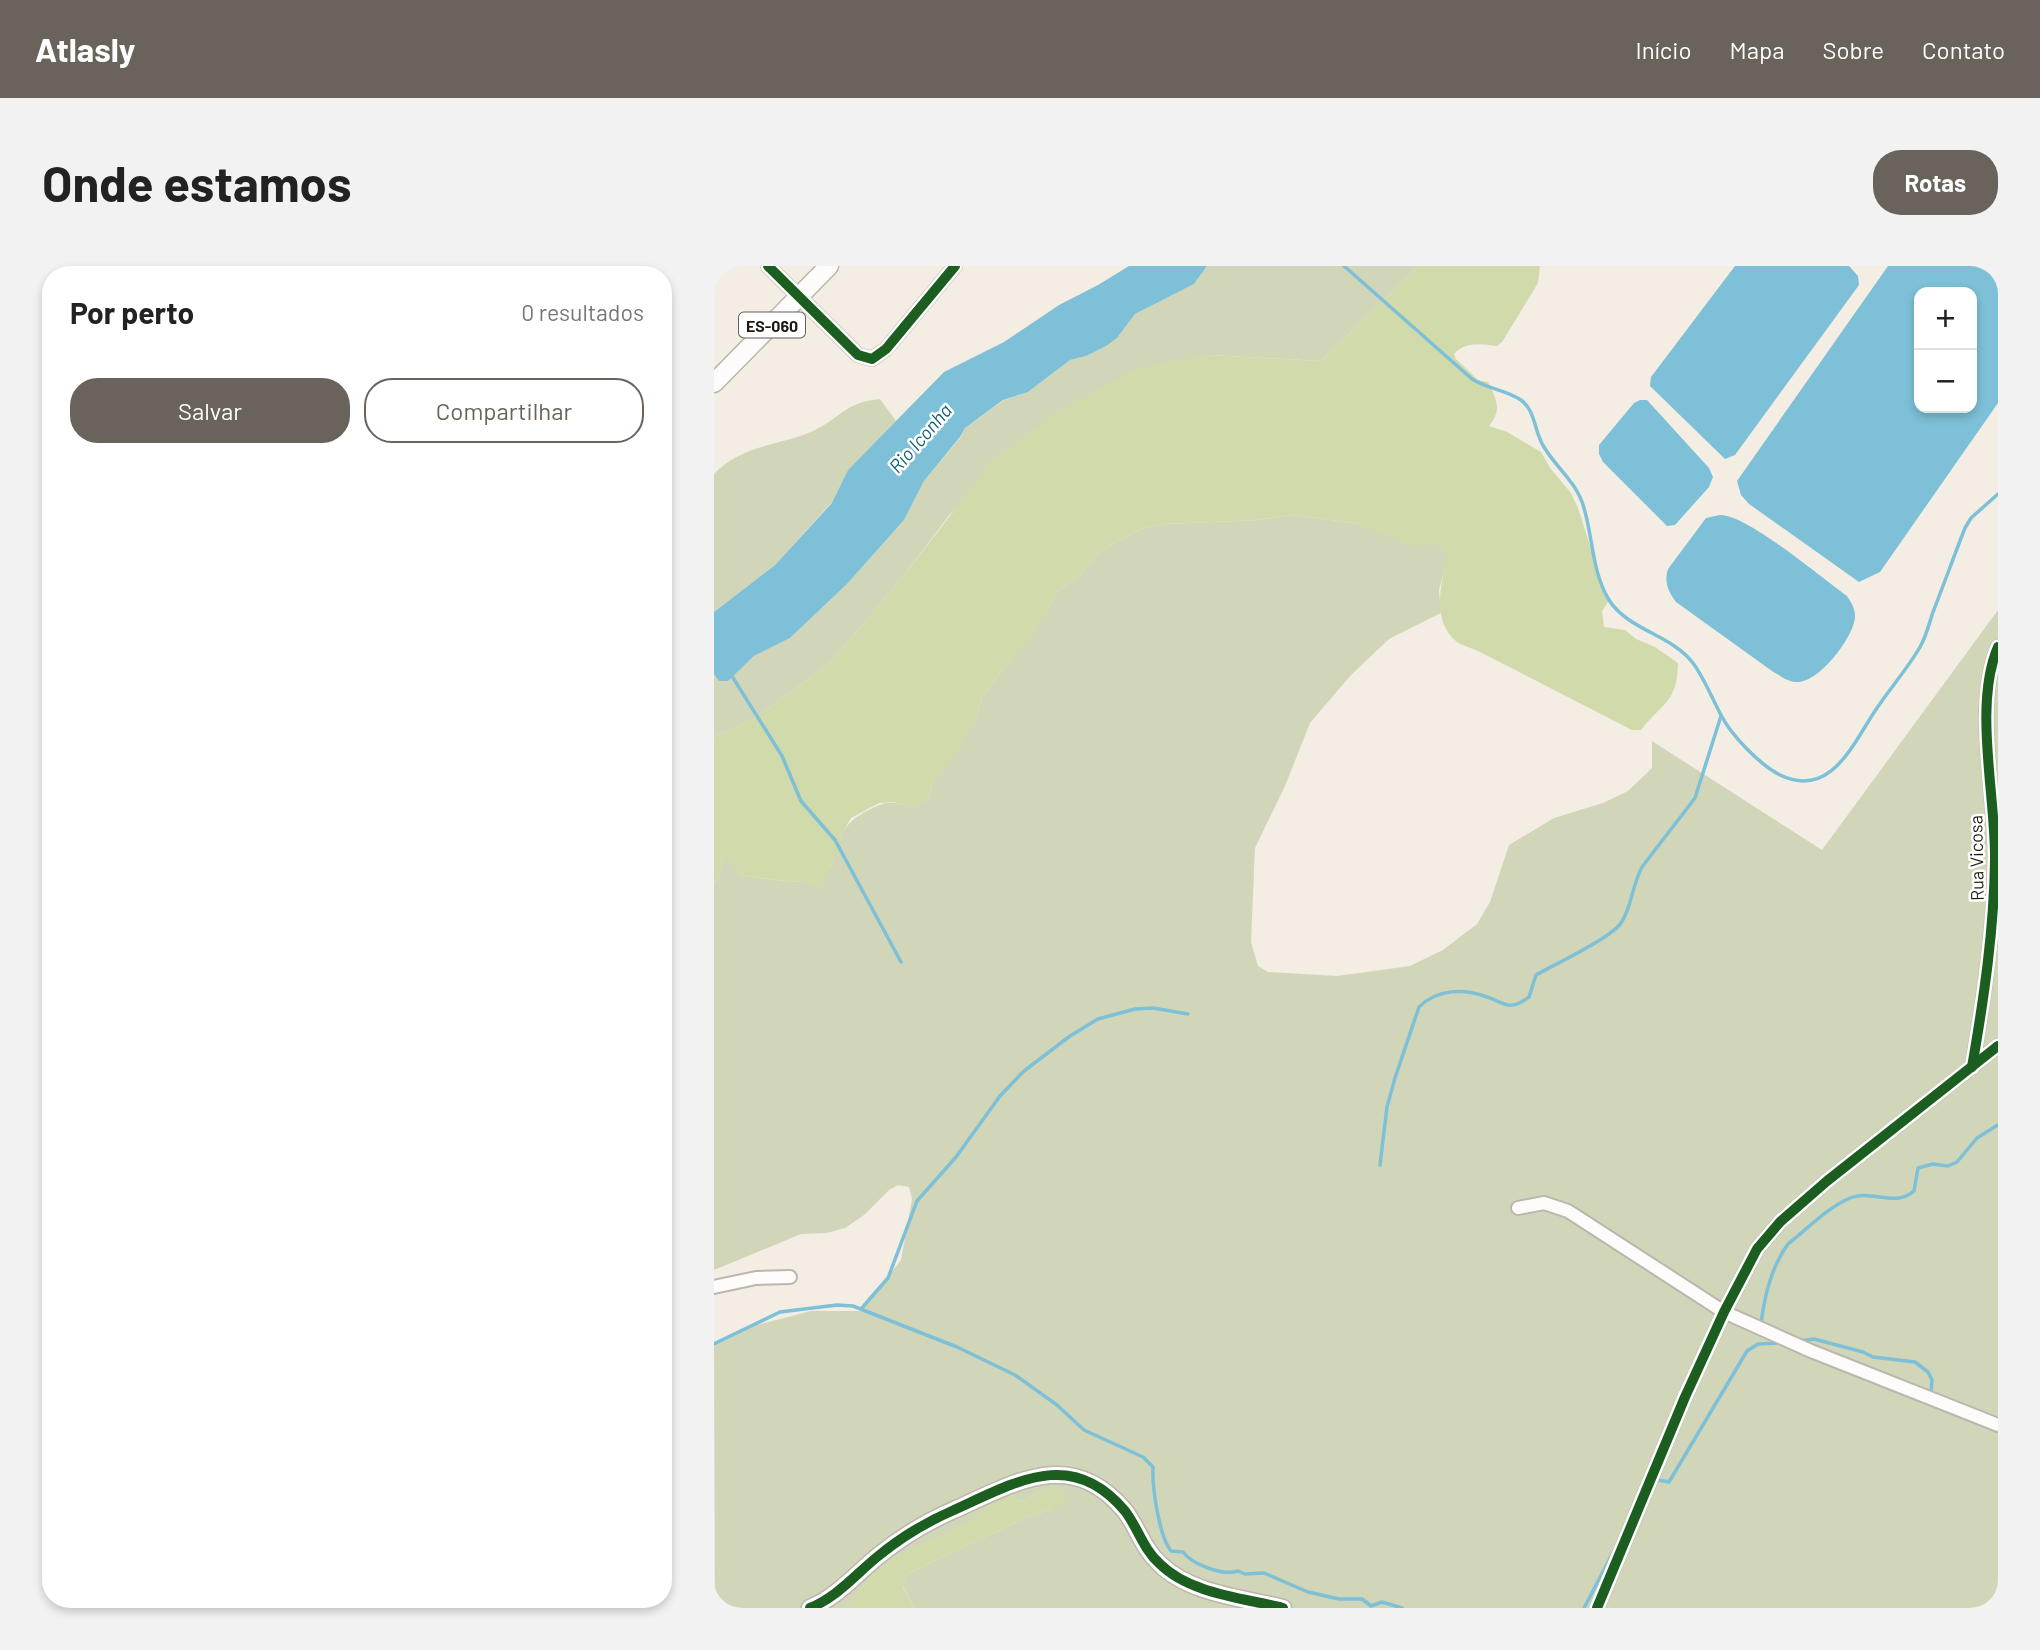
<!DOCTYPE html>
<html lang="pt">
<meta charset="utf-8">
<style>
body{margin:0;font-family:Barlow,sans-serif;background:#f2f2f2;color:#222}
.controls{position:absolute;right:21px;top:21px;display:grid;overflow:hidden;border-radius:14px;box-shadow:0 4px 10px #0003}
.controls button{width:63px;height:63px;display:grid;place-items:center;padding:0;border:0;border-bottom:2px solid #e0e0e0;background:#fff;color:#222;font:35px sans-serif}
.list{margin:0;padding:0;list-style:none}
h2{display:flex;justify-content:space-between;align-items:center;height:91px;margin:0;padding:0 28px;font-size:30px}
h2 small{font-size:23px;font-weight:400;color:#767676}
.actions{display:flex;gap:14px;padding:21px 28px}
.actions a{flex:1;padding:16px 0;border:2px solid #69635b;border-radius:28px;text-align:center;font-size:24px;color:#69635b}
.actions .main{background:#69635b;color:#fff}
.map{position:relative;flex:none;width:1284px;height:1342px;overflow:hidden;border-radius:28px}
header{display:flex;align-items:center;gap:42px;box-sizing:border-box;height:98px;padding:0 35px;background:#69635b;color:#fff}
header strong{font-size:33px}
nav{display:flex;gap:38px;margin-inline-start:auto;font-size:24px}
.intro{display:flex;align-items:center;justify-content:space-between;box-sizing:border-box;height:168px;padding:0 42px}
h1{margin:0;font-size:49px}
.button{padding:18px 32px;border-radius:28px;background:#69635b;color:#fff;font-size:24px;font-weight:700}
main{display:flex;gap:42px;padding:0 42px}
aside{flex:1;background:#fff;border-radius:28px;box-shadow:0 4px 10px #0003}
.map>svg:first-child{display:block}
</style>
<header>
<strong>Atlasly</strong>
<nav><a>Início</a><a>Mapa</a><a>Sobre</a><a>Contato</a></nav>
</header>
<div class="intro"><h1>Onde estamos</h1><a class="button">Rotas</a></div>
<main>
<aside>
<h2>Por perto<small>0 resultados</small></h2>
<ul class="list">
</ul>
<div class="actions"><a class="main">Salvar</a><a>Compartilhar</a></div>
</aside>
<div class="map">
<svg width="1284" height="1342" viewBox="0 0 1284 1342">
<rect width="100%" height="100%" fill="#f4ede3"/>
<!-- green -->
<g fill="#d1d6b9">
<path d="M493,0H705L607,95L494,89L237,247L187,313L115,398L41,452L0,471V408L14,415L40,390L76,372L133,318L190,254L210,215L246,172L251,162L290,134L314,126L356,94L372,90L403,72L421,48L480,18Z"/>
<path d="M166,133L182,155L134,204L117,237L61,299L0,346V208C29,178 65,180 99,165C127,152 131,136 166,133Z"/>
<path d="M581,249L645,258L685,273L725,277L734,292L725,324L727,347L675,373L637,409L596,457L571,520L541,582L537,676L544,700L554,706L623,710L696,700L729,684L763,658L776,636L795,579L840,552L889,537L914,525L938,502V475L1108,584L1284,344V1342H200L189,1320L193,1308L313,1251L338,1243L327,1224L312,1234L303,1235L266,1251L159,1308L131,1342H1L0,1080L43,1059L97,1045H147L187,994L198,933L195,921L184,919L175,924L150,949L131,962L113,967L87,968L0,1004V618L4,612L10,589L29,610L80,616L90,615L117,601C125,576 126,559 151,546C173,534 175,535 199,541L214,533L219,516L261,455L268,431L295,395L310,381L344,325L368,307L383,288L403,275L430,262L451,258L544,254Z"/>
</g>
<!-- forest -->
<g fill="#d0daab">
<path d="M705,0H826L824,17L788,76L783,80C768,78 751,75 740,88L742,93L764,114L774,116C783,134 788,144 775,160L793,166L827,186L836,202L857,227L864,242L894,336L888,345L890,361L911,364L922,373L941,381L964,397C963,437 949,436 927,464H918L764,385C758,382 749,380 743,376C717,355 727,319 733,292L725,277L702,281L645,258L581,249L544,254L451,258L430,262L403,275L383,288L368,307L344,325L310,382L295,395L268,431L261,455L241,488L219,516L214,533L199,542L179,536L165,537L137,552L127,570L117,601L104,622L90,615L80,616L29,610L10,590L4,612L0,618V471L41,452L115,398L187,313L280,193L345,145L424,102L494,89L607,95Z"/>
<path d="M284,1221L300,1229L303,1235L312,1234L327,1224L344,1222L351,1228V1236L338,1243L313,1251L193,1308L189,1321L200,1342H131L159,1308L180,1291L265,1251L267,1238Z"/>
</g>
<!-- water -->
<g fill="#7dc0d7" fill-rule="evenodd">
<path d="M415,0H493L480,18L421,48L403,72L392,80L372,90L356,94L314,126L289,134L251,162L246,171L210,215L190,254L133,318L76,372L40,390L14,415H5L0,408V346L61,299L117,238L134,204L230,106L290,76L345,39L384,19Z"/>
<path d="M1021,0H1135L1144,10L1145,19L1021,189L1011,193L936,120L937,111Z"/>
<path d="M1174,0H1280L1284,3V137L1166,306L1145,316L1035,238L1027,229L1023,215ZM1205,26H1258V142H1205Z"/>
<path d="M926,134H933L995,202L999,211L995,221L961,259L953,260L889,196L885,188V179L920,137Z"/>
<path d="M1006,249C1032,248 1108,312 1133,330C1137,336 1141,342 1141,350C1141,370 1105,417 1083,416C1074,416 1065,409 1058,405L962,336C954,325 950,316 954,303L992,252Z"/>
</g>
<g fill="none" stroke-linecap="round" stroke-linejoin="round">
<!-- stream -->
<g stroke="#7dc0d7" stroke-width="3.5">
<path d="M630,0L758,113C774,123 792,124 807,134C822,145 820,166 830,181C843,203 863,216 870,242C879,272 878,306 895,334C914,364 958,369 979,397C990,412 998,432 1007,449C1017,469 1046,499 1066,509C1118,534 1140,475 1163,442C1177,421 1194,402 1206,381C1212,371 1215,358 1219,346C1230,318 1240,290 1251,262L1257,252L1284,228"/>
<path d="M16,407L68,490L87,535L121,574L187,696"/>
<path d="M666,899L673,841L681,812L705,741C723,723 750,722 773,731C780,733 787,738 794,739C802,740 808,736 815,731L822,709C841,698 897,672 907,657C918,641 918,619 928,601L981,532L1007,450"/>
<path d="M147,1043L174,1012L203,935L242,891L286,830L310,805L356,770L384,753L421,743L439,742L474,748"/>
<path d="M1047,1058C1050,1032 1058,1000 1074,978C1093,963 1113,942 1136,932C1158,923 1181,942 1200,925L1204,902L1219,898L1234,900L1243,896L1263,872L1284,859"/>
<path d="M1084,1075L1100,1073L1149,1086L1159,1091L1201,1096L1214,1106L1218,1114L1217,1126"/>
<path d="M0,1078L66,1046L123,1039L139,1040L243,1081L301,1109L343,1139L370,1164L429,1191L439,1201C438,1221 445,1270 457,1285L469,1286C479,1299 509,1310 524,1305L531,1308L550,1307L594,1326L625,1333H648L657,1340L668,1336L688,1342"/>
<path d="M939,1213L955,1216L1033,1085L1044,1078L1066,1077"/>
<path d="M870,1342L903,1279"/>
</g>
<!-- street casing -->
<g stroke="#bbb6ae" stroke-width="16">
<g id="street">
<path d="M54,0L144,89L158,93L172,83L241,0"/>
<path d="M1258,801C1270,732 1280,664 1281,594C1282,531 1259,439 1284,381"/>
<path d="M804,942L830,937L854,945L1010,1046L1097,1085L1284,1159"/>
<path d="M0,1021L42,1012L76,1011"/>
<path d="M883,1342L971,1131L1010,1046L1043,983L1066,956L1113,915L1284,780"/>
</g>
</g>
<!-- secondary casing -->
<g stroke="#bbb6ae" stroke-width="19">
<path id="secondary" d="M96,1342C123,1331 141,1309 163,1291C186,1272 212,1256 240,1244C302,1216 358,1181 411,1245C424,1262 429,1283 446,1298C476,1328 530,1332 569,1342"/>
</g>
<!-- primary casing -->
<g stroke="#bbb6ae" stroke-width="21">
<path id="primary" d="M0,117L115,0"/>
</g>
<!-- street -->
<use href="#street" stroke="#fdfcfb" stroke-width="12"/>
<!-- secondary -->
<use href="#secondary" stroke="#fdfcfb" stroke-width="16"/>
<!-- primary -->
<use href="#primary" stroke="#fdfcfb" stroke-width="18"/>
<!-- cycleway casing -->
<g stroke="#fff" stroke-width="15">
<g id="cycleway">
<path d="M54,0L144,89L158,93L172,83L241,0"/>
<path d="M1258,801C1270,732 1280,664 1281,594C1282,531 1259,439 1284,381"/>
<path d="M96,1342C123,1331 141,1309 163,1291C186,1272 212,1256 240,1244C302,1216 358,1181 411,1245C424,1262 429,1283 446,1298C476,1328 530,1332 569,1342"/>
<path d="M883,1342L971,1131L1010,1046L1043,983L1066,956L1113,915L1284,780"/>
</g>
</g>
<!-- cycleway -->
<use href="#cycleway" stroke="#1b5e20" stroke-width="10"/>
</g>
<g text-anchor="middle" dominant-baseline="central" stroke-width="5" stroke-linejoin="round" paint-order="stroke">
<!-- shield labels -->
<rect fill="#fff" stroke="#625e59" stroke-width="2" x="25" y="46.5" width="66" height="25" rx="5"/>
<g font-size="16" font-weight="bold" fill="#1e1912">
<text x="58" y="59">ES-060</text>
</g>
<!-- street labels -->
<g font-size="18" fill="#1e1912" stroke="#fff">
<text transform="translate(1262 592) rotate(-91)">Rua Vicosa</text>
</g>
<!-- water labels -->
<g font-size="19" font-style="italic" fill="#0c5e77" stroke="#fff">
<text transform="translate(206 172) rotate(-49)">Rio Iconha</text>
</g>
</g>
</svg>
<div class="controls">
<button>+</button>
<button>−</button>
</div>
</div>
</main>
